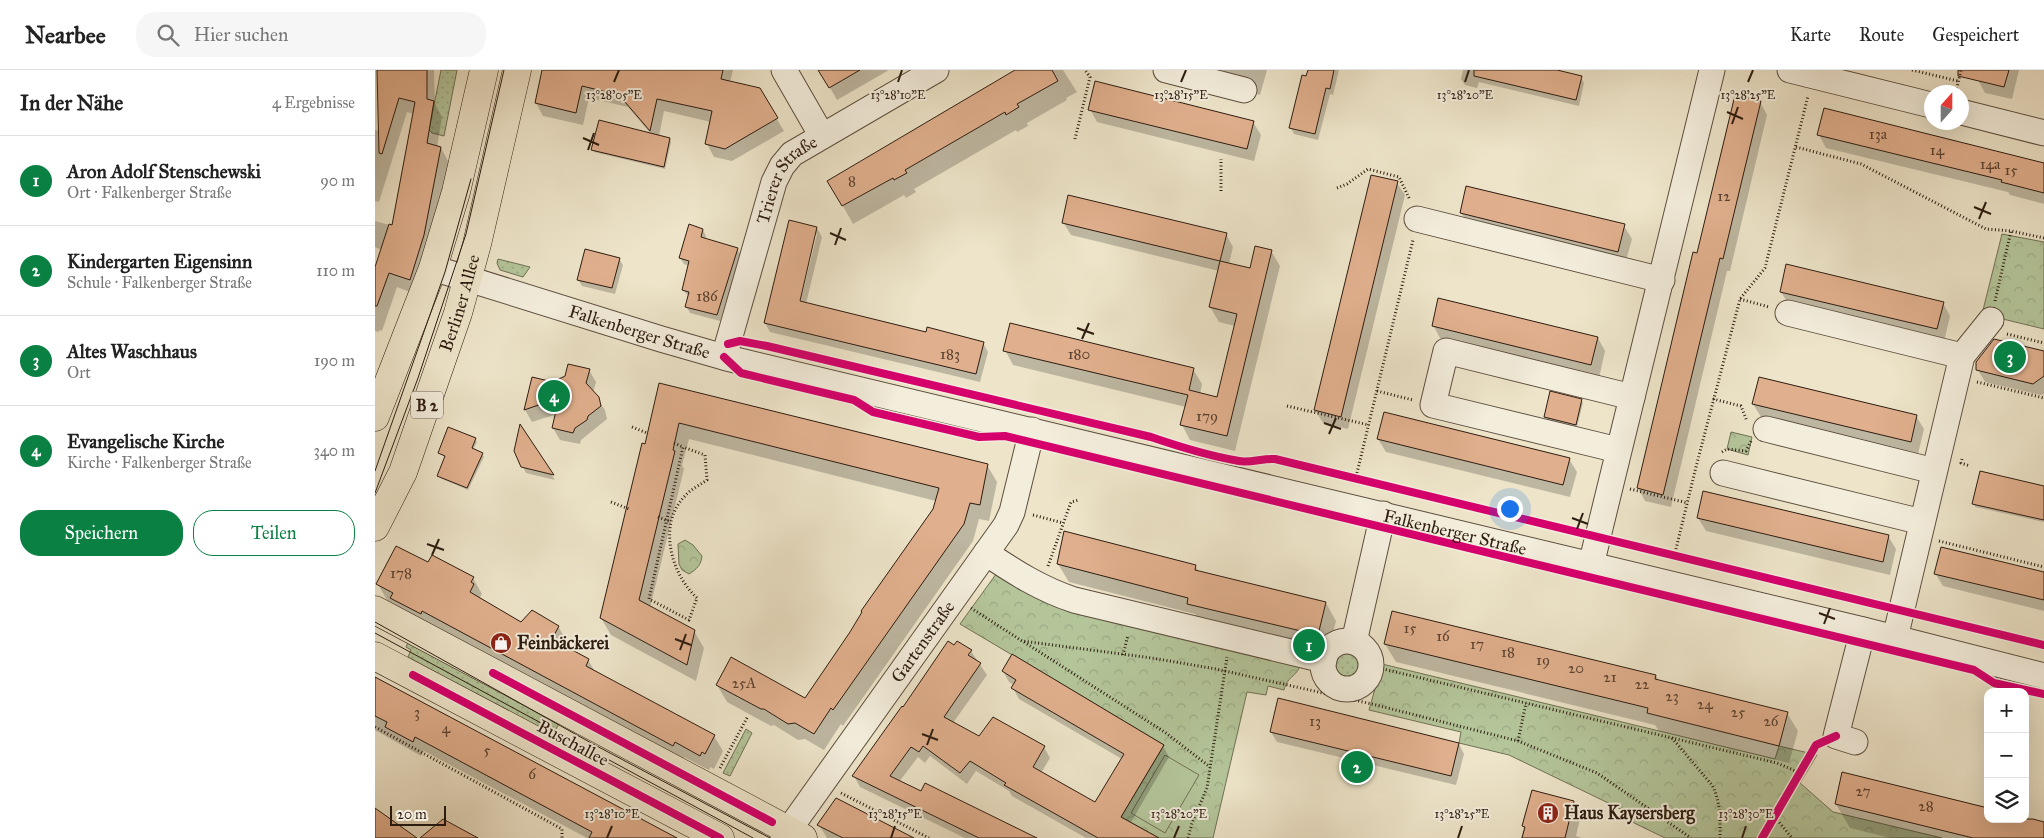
<!DOCTYPE html>
<html lang="de">
<meta charset="utf-8">
<style>
body{margin:0;font-family:"IM FELL Great Primer",serif;background:#f6f6f6;color:#222}
.controls{position:absolute;right:15px;bottom:15px;display:grid;overflow:hidden;border-radius:10px;box-shadow:0 5px 20px #0002}
.controls button{width:45px;height:45px;display:grid;place-items:center;padding:0;border:0;border-bottom:1px solid #e0e0e0;background:#fff;color:#222;font:25px sans-serif}
.compass{position:absolute;left:1549px;top:15px;width:45px;height:45px;border-radius:50%;background:#fff;box-shadow:0 5px 20px #0002;rotate:21deg}
.scale{position:absolute;left:15px;bottom:12px;width:56px;box-sizing:border-box;padding-left:5px;border:2px solid #2d1c10;border-top:0;font-size:14px;line-height:18px;white-space:nowrap;color:#2d1c10;-webkit-text-stroke:4px #f3eddc;paint-order:stroke}
.you{position:absolute;left:1134px;top:438px;width:18px;height:18px;margin:-12px;border:4px solid #fff;border-radius:50%;background:#1a73e8;box-shadow:0 0 0 8px #1a73e833}
.badge{display:grid;place-items:center;width:32px;height:32px;border-radius:50%;background:#0b8043;color:#fff;font-size:16px;font-weight:700}
.pin{position:absolute;translate:-50% -50%;border:2px solid #fff;box-shadow:0 1px 5px #0006}
.list{margin:0;padding:0;list-style:none}
h2{display:flex;justify-content:space-between;align-items:center;height:65px;margin:0;padding:0 20px;font-size:21px}
h2 small{font-size:16px;font-weight:400;color:#767676}
.list li{display:grid;grid-template-columns:32px 1fr auto;gap:15px;align-items:center;box-sizing:border-box;height:90px;padding:0 20px;border-top:1px solid #e0e0e0}
.list b{display:block;font-size:19px;white-space:nowrap}
.list p{margin:0;font-size:16px;white-space:nowrap;color:#767676}
.list em{font-size:16px;font-style:normal;color:#767676}
.actions{display:flex;gap:10px;padding:15px 20px}
.actions a{flex:1;padding:11px 0;border:1px solid #0b8043;border-radius:20px;text-align:center;font-size:18px;color:#0b8043}
.actions .main{background:#0b8043;color:#fff}
.icon{flex:none;width:28px;height:28px;fill:none;stroke:currentColor;stroke-width:2;stroke-linecap:round;stroke-linejoin:round}
.map{position:relative;flex:none;width:1669px;height:768px;overflow:hidden}
header{display:flex;align-items:center;gap:30px;box-sizing:border-box;height:70px;padding:0 25px;background:#fff;border-bottom:1px solid #e0e0e0}
header strong{font-size:24px}
nav{display:flex;gap:28px;margin-inline-start:auto;font-size:18px}
.search{width:350px;height:45px;background:#f6f6f6;display:flex;align-items:center;gap:12px;box-sizing:border-box;padding:0 18px;border-radius:20px;color:#767676;font-size:19px}
main{display:flex}
aside{flex:1;background:#fff}
.map>svg:first-child{display:block}
</style>
<header>
<strong>Nearbee</strong>
<div class="search"><svg class="icon" aria-label="search" viewBox="0 0 24 24"><circle cx="10" cy="10" r="6"/><path d="M15 15l6 6"/></svg>Hier suchen</div>
<nav><a>Karte</a><a>Route</a><a>Gespeichert</a></nav>
</header>
<main>
<aside>
<h2>In der Nähe<small>4 Ergebnisse</small></h2>
<ul class="list">
<li><span class="badge">1</span><div><b>Aron Adolf Stenschewski</b><p>Ort · Falkenberger Straße</p></div><em>90 m</em></li>
<li><span class="badge">2</span><div><b>Kindergarten Eigensinn</b><p>Schule · Falkenberger Straße</p></div><em>110 m</em></li>
<li><span class="badge">3</span><div><b>Altes Waschhaus</b><p>Ort</p></div><em>190 m</em></li>
<li><span class="badge">4</span><div><b>Evangelische Kirche</b><p>Kirche · Falkenberger Straße</p></div><em>340 m</em></li>
</ul>
<div class="actions"><a class="main">Speichern</a><a>Teilen</a></div>
</aside>
<div class="map">
<svg width="1669" height="768" viewBox="0 0 1669 768">
<defs>
<pattern id="grass-dots" width="8" height="8" patternUnits="userSpaceOnUse" patternTransform="scale(1.25)"><rect width="8" height="8" fill="#b4c59a"/><path d="M2 2h.1M6 6h.1" fill="none" stroke="#9ba984" stroke-width="1.8" stroke-linecap="round"/></pattern>
<pattern id="park-crowns" width="20" height="18" patternUnits="userSpaceOnUse" patternTransform="scale(1.25)"><rect width="20" height="18" fill="#b4c59a"/><path d="M2 6a3 3 0 1 1 6 0M12 15a3 3 0 1 1 6 0" fill="none" stroke="#9ba984"/></pattern>
</defs>
<rect width="100%" height="100%" fill="#ede4c9"/>
<filter id="stains"><feTurbulence type="fractalNoise" baseFrequency=".004" numOctaves="4"/><feColorMatrix values="0 0 0 0 .2 0 0 0 0 .09 0 0 0 0 .02 0 0 0 .5 -.17"/></filter>
<radialGradient id="worn" r=".72"><stop offset=".6" stop-color="#630" stop-opacity="0"/><stop offset="1" stop-color="#630" stop-opacity=".3"/></radialGradient>
<!-- grass -->
<g fill="url(#grass-dots)" stroke="#707055">
<path d="M66,0H82L69,66L57,63L54,60Z"/>
<path d="M123,189L155,197L148,207L125,200L122,193Z"/>
<path d="M35,568L185,652L177,666L33,587L36,580L31,577Z"/>
<circle cx="973" cy="595" r="17"/>
<path d="M371,659L377,663L355,706L348,703Z"/>
</g>
<!-- park -->
<g fill="url(#park-crowns)" stroke="#707055">
<path d="M1627,164L1669,172V259L1607,244Z"/>
<path d="M1356,362L1377,367L1373,385L1352,379Z"/>
<path d="M310,470L318,475L327,486C326,495 322,499 314,504L307,500L304,494L303,474Z"/>
<path d="M624,500L927,590C923,608 913,604 909,620L893,616L891,625L872,622L838,768H780V766L746,747L789,675L585,554Z"/>
<path d="M1007,594L1400,689L1404,676L1442,685L1425,713L1458,742L1567,768H1290L1251,749L1254,743L1134,685L1084,673L1086,662L994,640Z"/>
</g>
<!-- pitch -->
<path fill="#b4c59a" stroke="#707055" d="M790,685L824,705L790,763L756,743Z"/>
<!-- shadow -->
<g fill="#0003" fill-rule="evenodd">
<path d="M3,0H59L60,34L67,47L62,77L66,78L74,93L43,225L22,217L7,261L4,260V262L0,261V199L7,180L0,177V151L18,156L39,44L32,42L4,132L0,131V60L5,61Z"/>
<path d="M168,0H358L355,12L384,19L409,61L357,91L339,87L332,74L336,52L289,41L284,66L295,69L296,72L290,99L219,82L218,79L276,64L253,37L214,28L208,55L168,46L161,33Z"/>
<path d="M445,0H514L462,30Z"/>
<path d="M642,0H688L702,22L691,28L692,30L652,53L653,56L642,62L641,60L539,119L541,122L531,128L529,125L478,154L454,111Z"/>
<path d="M848,0H892L885,25L858,17Z"/>
<path d="M934,0H964L958,25L955,24L943,70L919,64L916,58Z"/>
<path d="M1088,0H1175L1206,7L1209,13L1204,36L1104,12L1102,18L1090,15L1086,9Z"/>
<path d="M1605,0H1644L1637,29L1610,23L1603,10Z"/>
<path d="M1385,32L1392,45L1355,201H1352L1296,437L1270,431L1263,418L1323,184Z"/>
<path d="M715,39L878,52L886,65L879,91L722,52Z"/>
<path d="M1444,65L1669,94V134L1635,125L1633,122L1451,78Z"/>
<path d="M1022,113L1030,125L973,359L948,353L940,340Z"/>
<path d="M1086,143L1249,156L1257,169L1250,194L1094,156Z"/>
<path d="M688,152L851,164L858,177L854,194L876,200L896,181L905,196L860,381L815,370L807,355L811,337L638,295L630,280L818,299L827,314L825,324L843,329L860,256L844,252L835,237L844,201L696,165Z"/>
<path d="M442,158L447,167L431,234L552,263L608,273L613,282L605,312L395,262L390,253ZM439,164H442L424,237H422Z"/>
<path d="M328,160L331,166L330,170L362,179L366,185L345,251L315,243L311,236L314,227L308,220L314,196L309,194L305,188Z"/>
<path d="M244,189L248,195L240,224L207,216L203,209Z"/>
<path d="M1406,222L1568,233L1575,246L1569,272L1414,235Z"/>
<path d="M1058,255L1223,268L1230,281L1224,308L1065,268Z"/>
<path d="M1669,286V324L1666,325L1610,312L1603,300Z"/>
<path d="M214,300L221,312L218,323L230,340L232,349L206,370L205,374L185,370L178,358L182,344L157,352L150,340L158,308L179,314Z"/>
<path d="M285,315L612,395L622,412L614,451L604,449L598,471L468,656L466,654L449,680L430,669L423,670L399,655L396,656L352,632L342,615L431,629L559,440L561,431L314,369L307,395L309,399L275,538L319,561L329,578L321,611L236,565L226,548Z"/>
<path d="M1206,331L1208,333L1202,357L1172,350L1170,347Z"/>
<path d="M1378,334L1541,346L1549,359L1543,384L1386,347Z"/>
<path d="M146,357L180,410L151,403L148,397Z"/>
<path d="M100,369L102,372L98,380L107,384L109,387L93,420L65,408L64,405L71,388L64,383Z"/>
<path d="M1003,369L1194,389L1202,402L1195,427L1011,382Z"/>
<path d="M1669,417V452L1600,437L1599,434Z"/>
<path d="M1323,448L1513,466L1521,479L1515,505L1331,461Z"/>
<path d="M53,494L98,508L107,524L105,527L107,530L147,554L183,556L192,572L190,577L213,590L221,603L339,666L348,681L339,699L335,697L334,700L309,687L307,691L25,543L20,534L12,530L3,514Z"/>
<path d="M683,494L820,496L824,502L951,533L961,551L953,583L824,552L820,544L694,512Z"/>
<path d="M1560,503H1669V541L1568,516Z"/>
<path d="M1010,574L1281,606L1284,611L1412,643L1423,661L1414,693L1284,661L1280,655L1021,592Z"/>
<path d="M580,577L596,581L612,605L578,653L605,668L669,677L675,688L666,703L721,734L747,689L644,629L638,618L639,615L634,612L628,601L788,676L794,687L755,754L780,768H711L637,726L634,721L601,701L592,714L555,686L550,693L543,687L524,712L659,768H590L485,717L479,706L528,638Z"/>
<path d="M0,608L299,768H212L49,681L46,686L0,660Z"/>
<path d="M896,662L1084,674L1089,684L1081,715L902,672Z"/>
<path d="M1158,722L1199,732L1206,745L1201,766L1207,768H1146Z"/>
<path d="M1461,734L1613,749H1650L1669,753V768H1516L1475,758Z"/>
<path d="M444,755L536,768H452Z"/>
</g>
<!-- building -->
<g fill="#e0af8d" stroke="#2d1c10">
<path d="M2,0H52V29L59,31L52,73L66,77L49,165L35,210L14,203L2,236H0V197L14,154L17,155L40,32L24,28L7,84L4,83Z"/>
<path d="M167,0H348L346,9L385,18L403,48L350,79L330,74L337,41L282,29L275,61L244,25L207,16L201,43L160,33Z"/>
<path d="M443,0H485L454,18Z"/>
<path d="M640,0H677L683,11L642,34L644,37L631,45L630,42L530,100L532,103L519,110L518,108L467,136L452,111Z"/>
<path d="M933,0H959L955,19L951,18L940,64L914,58L927,5L931,6Z"/>
<path d="M1099,0H1182L1207,6L1201,30L1099,6Z"/>
<path d="M1583,0H1634L1629,17L1583,6Z"/>
<path d="M720,11L879,51L872,79L713,40Z"/>
<path d="M1360,25L1386,31L1348,189L1345,188L1288,425L1262,418L1318,182L1322,183Z"/>
<path d="M1449,38L1669,93V123L1626,112L1627,110L1442,65Z"/>
<path d="M224,50L295,68L289,97L216,80Z"/>
<path d="M996,105L1023,111L966,347L939,340Z"/>
<path d="M1091,116L1250,154L1243,182L1085,143Z"/>
<path d="M693,125L852,163L845,191L687,153Z"/>
<path d="M414,150L442,157L425,231L551,262L552,257L609,272L601,304L389,253Z"/>
<path d="M314,154L328,159L326,167L363,178L342,245L310,237L314,222L307,220L314,191L304,188Z"/>
<path d="M880,176L897,180L852,366L805,355L813,325L628,281L635,253L819,298L814,320L842,327L862,244L834,237L845,191L875,198Z"/>
<path d="M210,179L245,188L237,218L202,210Z"/>
<path d="M1411,194L1569,232L1562,259L1405,222Z"/>
<path d="M1063,228L1223,267L1216,295L1057,256Z"/>
<path d="M1619,269L1669,281V306L1658,314L1601,300V292Z"/>
<path d="M193,294L215,299L211,313L224,327L226,336L213,346L212,350L200,358L198,363L177,358L184,328L149,340L157,307L178,312L190,306Z"/>
<path d="M1384,307L1542,345L1536,372L1377,334Z"/>
<path d="M284,313L613,394L605,435L595,433L589,454L458,640L456,638L439,664L420,653L413,654L389,639H386L341,615L356,587L430,628L475,562L487,542L486,541L558,439L564,418L304,353L298,380L300,381L264,530L320,560L312,595L225,548L267,373L270,374Z"/>
<path d="M1175,321L1207,329L1201,355L1169,347Z"/>
<path d="M1009,342L1195,388L1188,415L1002,369Z"/>
<path d="M145,354L179,405L146,397L139,381Z"/>
<path d="M73,357L101,368L97,378L108,383L92,418L62,406L70,386L63,383Z"/>
<path d="M1605,401L1669,416V450L1597,434Z"/>
<path d="M1328,421L1514,465L1508,492L1322,448Z"/>
<path d="M689,461L821,495L820,500L951,532L943,565L812,534L813,528L682,494Z"/>
<path d="M21,476L53,492L57,485L99,507L96,512L99,514L95,522L146,552L157,540L184,556L177,569L214,589L211,596L340,665L330,684L327,682L325,686L300,672L298,676L47,541L46,544L15,528L18,523L1,514Z"/>
<path d="M1566,477L1669,502V530L1559,504Z"/>
<path d="M1017,541L1281,605L1280,609L1413,642L1404,676L1272,643L1273,638L1009,574Z"/>
<path d="M573,571L579,575L582,571L597,580L593,585L606,593L569,647L604,666L618,647L670,676L658,697L720,732L749,684L636,618L641,610L627,601L637,584L789,675L746,747L784,768H723L629,715L631,713L595,691L585,703L548,676L544,682L536,677L515,706L546,721L550,713L662,768H604L477,706L527,636L528,637Z"/>
<path d="M0,607L302,768H214L217,762L40,667L38,672L10,657L12,652L0,646Z"/>
<path d="M903,628L1084,673L1076,706L895,662Z"/>
<path d="M1467,702L1613,738V749H1658L1669,752V768H1598L1460,734Z"/>
<path d="M1157,720L1199,731L1190,768H1147L1150,757L1147,756Z"/>
<path d="M461,728L467,731L539,768H468L442,755Z"/>
<path d="M0,738L42,768H0Z"/>
<path d="M68,749L103,768H45Z"/>
</g>
<g fill="none" stroke-linecap="round" stroke-linejoin="round">
<!-- minor casing -->
<g stroke="#5d4e3e" stroke-width="27">
<g id="minor">
<path d="M409,0L447,66"/>
<path d="M791,0L869,20"/>
<path d="M1415,0L1556,35"/>
<path d="M1586,42L1669,63"/>
<path d="M1042,149L1287,210"/>
<path id="s1" d="M58,198L286,269L352,288L1488,560L1669,606"/>
<path d="M1413,243L1587,286"/>
<path id="s2" d="M349,287L399,112L407,96L417,84L561,0"/>
<path d="M1391,359L1559,401"/>
<path d="M1243,380L1058,335L1071,281L1257,327"/>
<path d="M1348,403L1547,452"/>
<path d="M611,483C639,502 666,519 699,530L949,590"/>
<path d="M1216,495L1337,0"/>
<path d="M1520,568L1587,286L1616,250"/>
<circle cx="972" cy="595" r="24"/>
<path d="M979,572L1008,444"/>
<path d="M1480,672L1461,666L1488,560"/>
<path id="s3" d="M408,768L631,455L637,442L657,360"/>
</g>
</g>
<!-- major casing -->
<g stroke="#2d1c10" stroke-width="29">
<g id="major">
<path d="M0,347L58,198L81,122L109,0"/>
<path id="s4" d="M0,457L28,402L83,243L102,174L142,0"/>
<path d="M0,540L428,768"/>
<path d="M0,586L345,768"/>
</g>
</g>
<!-- path -->
<g stroke="#2d1c10" stroke-width="3" stroke-dasharray="1 2.5" stroke-linecap="butt">
<path d="M1537,0L1583,11"/>
<path d="M1581,22L1586,0"/>
<path d="M700,69L715,7L710,0"/>
<path d="M1421,77L1486,94L1611,159L1636,161L1669,168"/>
<path d="M962,118L972,114L993,99L1024,107L1035,130"/>
<path d="M846,121V89"/>
<path d="M1365,229L1394,237"/>
<path d="M1620,231L1636,161"/>
<path d="M1632,264L1669,273"/>
<path d="M1602,312L1669,328"/>
<path d="M1002,321L1038,330"/>
<path d="M1338,329L1366,336L1372,351"/>
<path d="M912,336L994,355"/>
<path d="M257,357L272,363"/>
<path d="M299,373L308,377L274,529L314,550L322,528C296,504 282,454 310,426C316,419 325,415 332,410L330,385L308,377"/>
<path d="M1347,382L1352,379L1371,381L1376,371"/>
<path d="M1587,389L1586,393L1595,396"/>
<path d="M982,403L1038,170"/>
<path d="M1255,419L1313,433"/>
<path d="M236,432L254,439"/>
<path d="M658,445L688,453"/>
<path d="M283,447L296,452"/>
<path d="M1564,471L1669,497"/>
<path d="M1301,479L1321,397L1365,229L1390,198L1433,26"/>
<path d="M673,496L696,432L704,430"/>
<path d="M596,538L647,571L777,588L841,599L997,634L1143,671L1222,703L1316,768"/>
<path d="M649,572L791,663L835,697"/>
<path d="M748,585L753,565"/>
<path d="M1004,598L1402,693L1425,703"/>
<path d="M0,657L187,759V768"/>
<path d="M1297,668L1337,715C1346,732 1345,750 1345,768"/>
<path d="M1143,671L1151,633"/>
<path d="M345,698L373,646"/>
<path d="M466,723L554,768"/>
<path d="M1400,747L1417,768"/>
<path d="M813,768L817,753L832,718L852,587"/>
</g>
<!-- minor -->
<use href="#minor" stroke="#f3eddc" stroke-width="25"/>
<!-- major -->
<use href="#major" stroke="#ede4c9" stroke-width="28"/>
<!-- tram -->
<g stroke="#2d1c10" stroke-width="1">
<path d="M0,401L70,202L96,109"/>
<path d="M0,423L43,308L91,164L129,0"/>
<path d="M0,552L218,674L395,768"/>
<path d="M0,563L378,768"/>
</g>
<!-- cycleway casing -->
<g stroke="#f3eddc" stroke-width="11">
<g id="cycleway">
<path d="M353,274L365,271L392,276L776,367C805,377 835,386 864,391C876,393 888,388 900,389L1669,575"/>
<path d="M349,287L366,303L479,330L498,342L604,367L630,366L1599,600L1619,613L1669,624"/>
<path d="M118,603L397,752"/>
<path d="M38,605L345,768"/>
<path d="M1387,768L1441,675L1461,666"/>
</g>
</g>
<!-- cycleway -->
<use href="#cycleway" stroke="#d6006c" stroke-width="8"/>
</g>
<!-- ticks -->
<path fill="none" stroke="#2d1c10" stroke-width="2" d="M239,12L244,0M523,12L527,0M806,12L811,0M1090,12L1094,0M1373,12L1378,0M1352,42L1368,49M1357,54L1363,37M208,68L224,75M213,80L219,63M1599,137L1616,144M1604,149L1611,132M455,163L471,170M460,175L466,158M702,258L719,264M707,269L714,253M949,353L966,359M954,364L961,348M1197,448L1213,454M1202,459L1208,443M52,474L69,480M57,485L64,469M1444,543L1460,549M1449,554L1455,538M300,569L316,575M305,580L311,564M547,664L563,670M552,675L558,659M232,768L237,756M516,768L520,756M799,768L804,756M1083,768L1087,756M1367,768L1371,756"/>
<!-- icons -->
<defs>
<g id="shop-disc" transform="scale(1.125)"><circle r="9.5" fill="#8f2418" stroke="#f3eddc"/><path d="M-5-2.5h2.3a2.7 3.5 0 0 1 5.4 0H5L5.5 6h-11ZM-1.5-2.5h3a1.5 2.3 0 0 0-3 0Z" fill="#fff"/></g>
<g id="building-disc" transform="scale(1.125)"><circle r="9.5" fill="#8f2418" stroke="#f3eddc"/><path d="M-4-6H4V6H1V3H-1V6H-4ZM-2.5-4.3h1.7v1.8h-1.7ZM.8-4.3h1.7v1.8H.8ZM-2.5-1h1.7V.8h-1.7ZM.8-1h1.7V.8H.8Z" fill="#fff"/></g>
</defs>
<g fill-rule="evenodd">
<use href="#shop-disc" x="126" y="573"/>
<use href="#building-disc" x="1173" y="743"/>
</g>
<g text-anchor="middle" dominant-baseline="central" stroke-width="4" stroke-linejoin="round" paint-order="stroke">
<!-- number labels -->
<g font-size="15" fill="#5a412f">
<text x="1503" y="64">13a</text>
<text x="1562" y="80">14</text>
<text x="1615" y="94">14a</text>
<text x="1636" y="100">15</text>
<text x="477" y="111">8</text>
<text x="1349" y="126">12</text>
<text x="332" y="226">186</text>
<text x="575" y="284">183</text>
<text x="704" y="284">180</text>
<text x="832" y="346">179</text>
<text x="26" y="503">178</text>
<text x="1035" y="558">15</text>
<text x="1068" y="566">16</text>
<text x="1102" y="574">17</text>
<text x="1133" y="582">18</text>
<text x="1168" y="590">19</text>
<text x="1201" y="598">20</text>
<text x="1235" y="607">21</text>
<text x="369" y="613">25A</text>
<text x="1267" y="614">22</text>
<text x="1297" y="626">23</text>
<text x="1330" y="634">24</text>
<text x="42" y="642">3</text>
<text x="1363" y="642">25</text>
<text x="940" y="651">13</text>
<text x="1396" y="651">26</text>
<text x="71" y="658">4</text>
<text x="112" y="680">5</text>
<text x="157" y="704">6</text>
<text x="1488" y="721">27</text>
<text x="1551" y="736">28</text>
</g>
<!-- shield labels -->
<rect fill="#f3eddc" stroke="#685b4d" stroke-width="1" x="36" y="321.5" width="32" height="27" rx="4"/>
<g font-size="16" font-weight="bold" fill="#2d1c10">
<text x="52" y="335">B 2</text>
</g>
<!-- street labels -->
<g font-size="18" fill="#2d1c10" stroke="#f3eddc">
<text stroke="none"><textPath href="#s2" startOffset="191">Trierer Straße</textPath></text>
<text stroke="none"><textPath href="#s4" startOffset="240">Berliner Allee</textPath></text>
<text stroke="none"><textPath href="#s1" startOffset="216">Falkenberger Straße</textPath></text>
<text stroke="none"><textPath href="#s1" startOffset="1056">Falkenberger Straße</textPath></text>
<text stroke="none"><textPath href="#s3" startOffset="241">Gartenstraße</textPath></text>
<text transform="translate(198 673) rotate(28)">Buschallee</text>
</g>
<!-- poi labels -->
<g font-size="18" font-weight="bold" fill="#2d1c10" stroke="#f3eddc" text-anchor="start">
<text x="142" y="573">Feinbäckerei</text>
<text x="1189" y="743">Haus Kaysersberg</text>
</g>
</g>
<g font-size="12" text-anchor="middle" fill="#2d1c10" stroke="#f3eddc" stroke-width="4" stroke-linejoin="round" paint-order="stroke">
<text x="239" y="29">13°28'05"E</text>
<text x="523" y="29">13°28'10"E</text>
<text x="806" y="29">13°28'15"E</text>
<text x="1090" y="29">13°28'20"E</text>
<text x="1373" y="29">13°28'25"E</text>
<text x="237" y="748">13°28'10"E</text>
<text x="520" y="748">13°28'15"E</text>
<text x="804" y="748">13°28'20"E</text>
<text x="1087" y="748">13°28'25"E</text>
<text x="1371" y="748">13°28'30"E</text>
</g>
<rect width="100%" height="100%" filter="url(#stains)"/>
<rect width="100%" height="100%" fill="url(#worn)"/>
</svg>
<div class="controls">
<button>+</button>
<button>−</button>
<button><svg class="icon" aria-label="layers" viewBox="0 0 24 24"><path d="M12 4l9 5-9 5-9-5zM3 14l9 5 9-5"/></svg></button>
</div>
<svg class="compass" viewBox="-18 -18 36 36"><path d="M0-13l5 13h-10z" fill="#e53935"/><path d="M0 13l5-13h-10z" fill="#767676"/></svg>
<div class="scale">20 m</div>
<div class="you"></div>
<div class="pin badge" style="left:934px;top:575px">1</div>
<div class="pin badge" style="left:982px;top:697px">2</div>
<div class="pin badge" style="left:1635px;top:287px">3</div>
<div class="pin badge" style="left:179px;top:326px">4</div>
</div>
</main>
